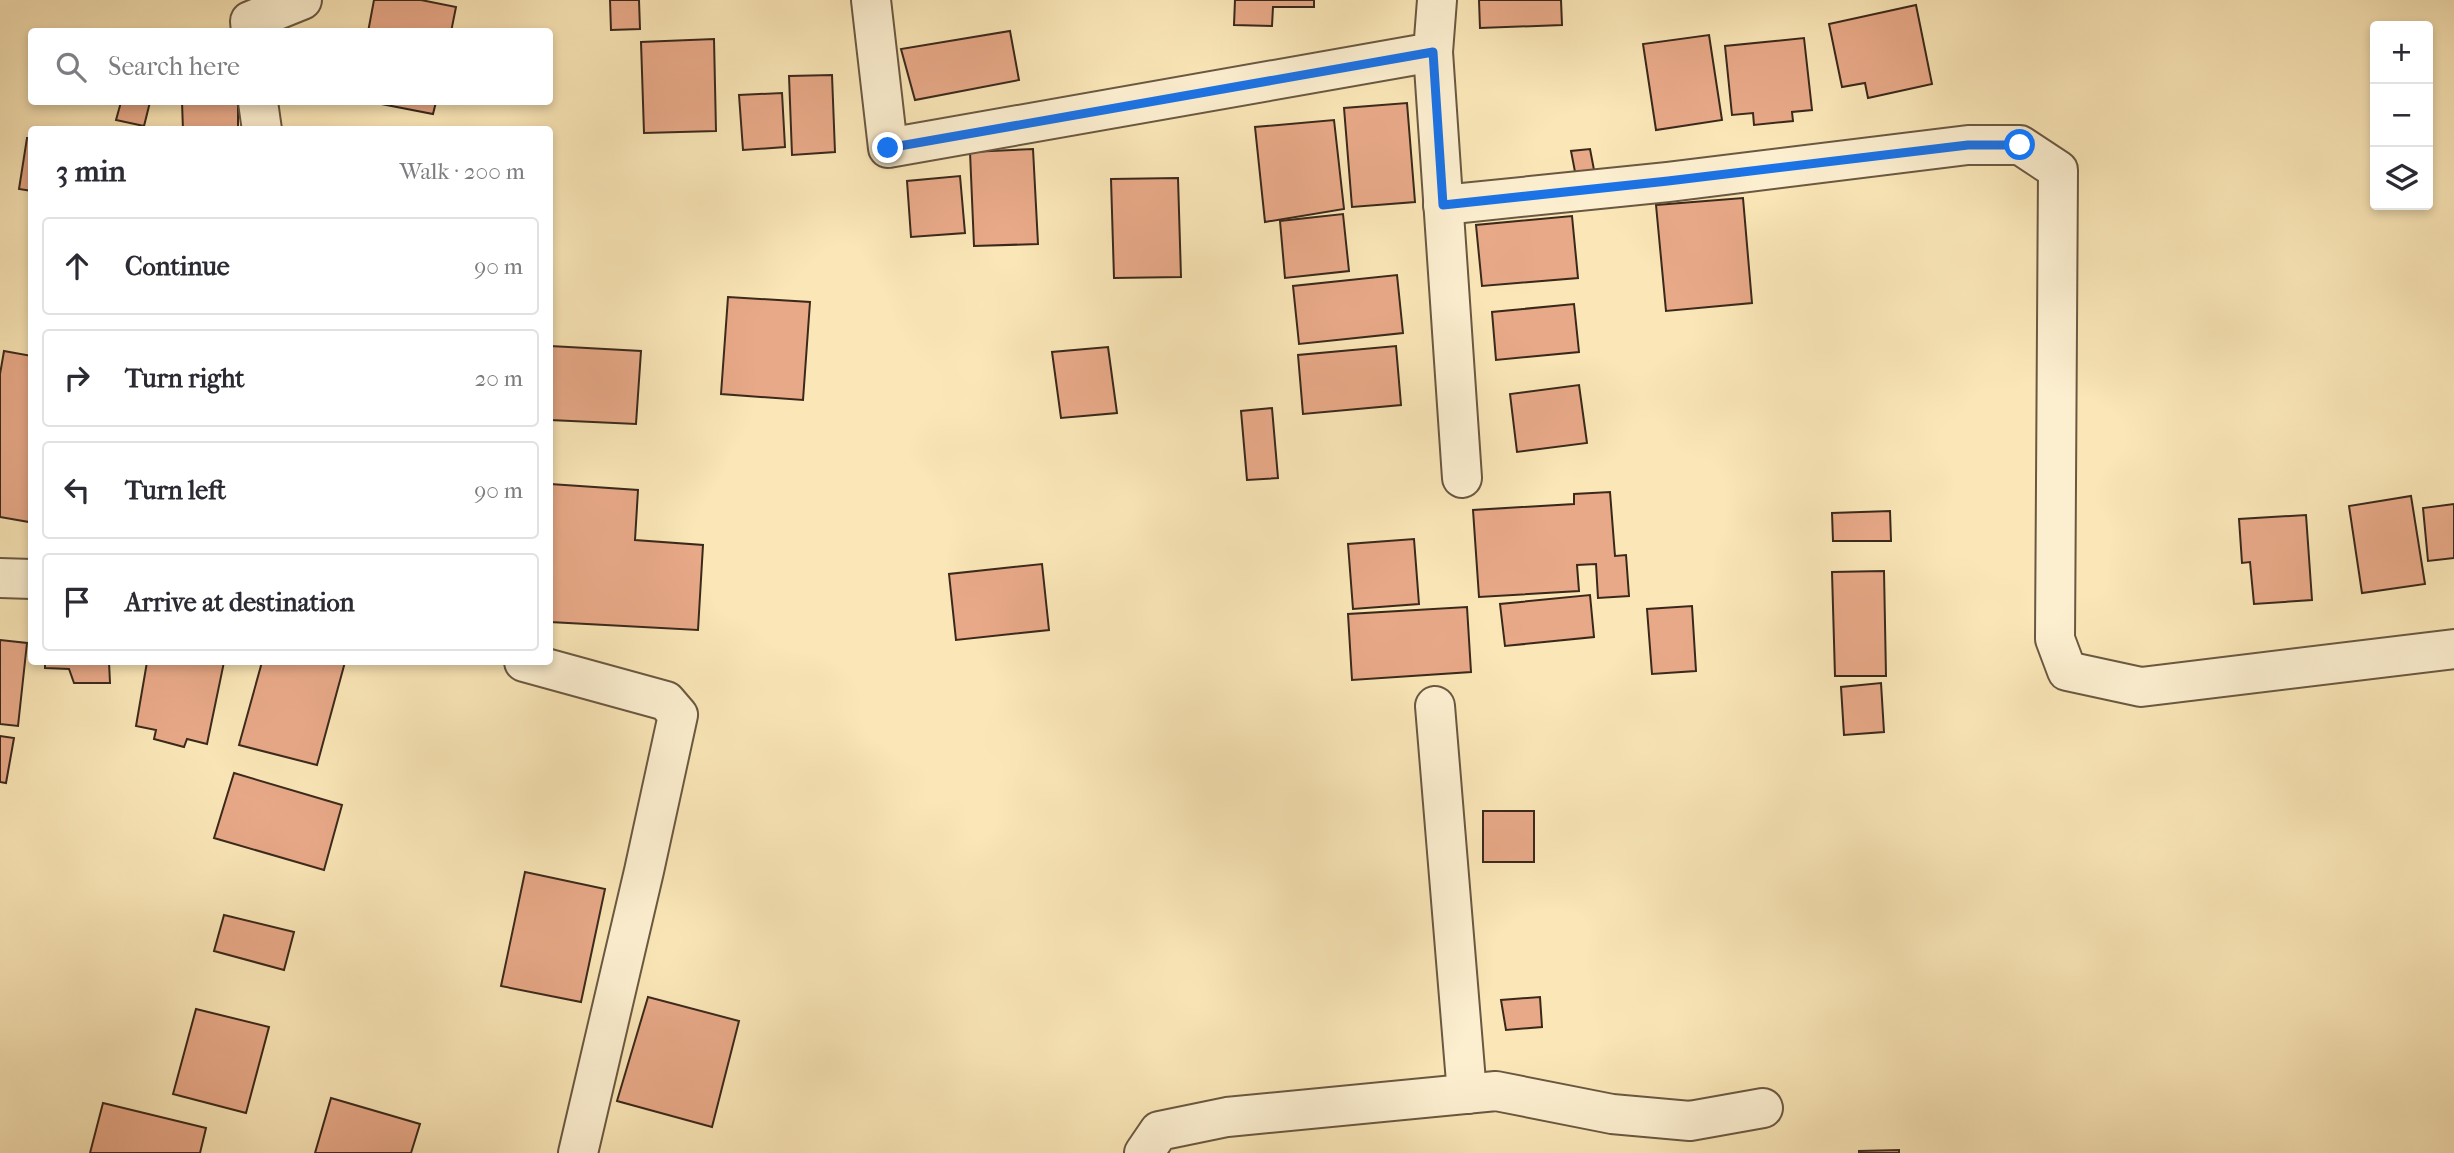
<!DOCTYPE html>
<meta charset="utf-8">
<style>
body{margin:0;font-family:"IM FELL French Canon",serif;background:#f2f2f3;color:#2b2b33}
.controls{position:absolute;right:21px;top:21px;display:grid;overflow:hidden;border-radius:7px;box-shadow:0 4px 10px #0003}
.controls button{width:63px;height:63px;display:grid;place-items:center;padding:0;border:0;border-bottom:2px solid #e1e1e2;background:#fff;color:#2b2b33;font:35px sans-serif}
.stop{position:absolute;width:21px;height:21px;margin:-16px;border:5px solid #1a73e8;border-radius:50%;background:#fff}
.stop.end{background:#1a73e8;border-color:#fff;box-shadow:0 2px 7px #0008}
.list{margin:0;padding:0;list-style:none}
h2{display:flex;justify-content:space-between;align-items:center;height:91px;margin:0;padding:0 28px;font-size:30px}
h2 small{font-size:23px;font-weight:400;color:#7c7c81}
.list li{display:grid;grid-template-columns:46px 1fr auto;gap:21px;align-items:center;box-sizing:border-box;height:98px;margin:0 14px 14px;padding:0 14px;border:2px solid #e1e1e2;border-radius:7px}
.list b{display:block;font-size:26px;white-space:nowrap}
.list em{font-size:23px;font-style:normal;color:#7c7c81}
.icon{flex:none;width:38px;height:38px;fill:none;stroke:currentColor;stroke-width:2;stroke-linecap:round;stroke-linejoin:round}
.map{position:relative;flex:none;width:2454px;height:1153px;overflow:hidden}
.search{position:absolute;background:#fff;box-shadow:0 4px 10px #0003;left:28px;top:28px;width:525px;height:77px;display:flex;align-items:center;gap:18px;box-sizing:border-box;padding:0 24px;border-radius:7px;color:#7c7c81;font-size:26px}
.panel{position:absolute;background:#fff;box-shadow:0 4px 10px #0003;left:28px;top:126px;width:525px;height:539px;border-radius:7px}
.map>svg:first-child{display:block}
</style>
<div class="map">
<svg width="2454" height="1153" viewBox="0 0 2454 1153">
<rect width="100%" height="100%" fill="#fae6b7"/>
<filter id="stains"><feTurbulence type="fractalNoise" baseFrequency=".00286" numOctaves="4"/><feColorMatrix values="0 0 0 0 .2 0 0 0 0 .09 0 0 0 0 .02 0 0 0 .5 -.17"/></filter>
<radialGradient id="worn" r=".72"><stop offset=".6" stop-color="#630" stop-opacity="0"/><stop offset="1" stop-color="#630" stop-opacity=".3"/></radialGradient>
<!-- building -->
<g fill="#e8a988" stroke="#3a291b" stroke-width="2">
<path d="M374,0H421L456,7L451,32H368Z"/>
<path d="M610,0H639L640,29L611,30Z"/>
<path d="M1235,0H1314V7H1273L1272,26L1234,25Z"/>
<path d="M1479,0H1561L1562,25L1480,28Z"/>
<path d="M1916,5L1932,84L1868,98L1865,83L1842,87L1829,24Z"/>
<path d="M1010,31L1019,80L915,100L901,49Z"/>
<path d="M1709,35L1722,120L1656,130L1643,44Z"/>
<path d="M1804,38L1812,110L1792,112L1793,121L1754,125L1753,113L1732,115L1725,46Z"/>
<path d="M714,39L716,131L644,133L641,42Z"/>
<path d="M832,75L835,152L792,155L789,76Z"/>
<path d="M782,93L785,147L743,150L739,95Z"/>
<path d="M121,102H150L144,126L116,120Z"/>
<path d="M182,102H238V130H183Z"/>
<path d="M371,102H436L433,114Z"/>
<path d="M1407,103L1415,202L1352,207L1344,108Z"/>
<path d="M1334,120L1344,209L1265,222L1255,127Z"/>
<path d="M27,138H32V191L19,189Z"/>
<path d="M1033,149L1038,244L974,246L970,152Z"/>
<path d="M1590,149L1595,175L1576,177L1571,151Z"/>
<path d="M960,176L965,233L911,237L907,181Z"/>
<path d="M1178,178L1181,277L1114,278L1111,179Z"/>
<path d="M1743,198L1752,303L1666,311L1656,205Z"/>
<path d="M1343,214L1349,271L1285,278L1280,221Z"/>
<path d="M1572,216L1578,278L1482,286L1476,225Z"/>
<path d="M1397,275L1403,333L1299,344L1293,286Z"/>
<path d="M728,297L810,302L803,400L721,394Z"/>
<path d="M1574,304L1579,352L1496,360L1492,312Z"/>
<path d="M550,346L641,351L636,424L550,420Z"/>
<path d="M1396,346L1401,405L1303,414L1298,355Z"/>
<path d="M1108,347L1117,413L1061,418L1052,352Z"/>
<path d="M4,351L32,356V506L29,522L0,517V374Z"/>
<path d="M1579,385L1587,443L1517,452L1510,394Z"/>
<path d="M1272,408L1278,478L1247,480L1241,411Z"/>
<path d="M550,484L638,490L635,540L703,545L698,630L550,622Z"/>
<path d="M1610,492L1615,556L1626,555L1629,596L1598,598L1596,564L1577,565L1579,591L1479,597L1473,510L1574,504V494Z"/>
<path d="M2411,496L2425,584L2362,593L2349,506Z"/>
<path d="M2454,504V558L2428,561L2423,508Z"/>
<path d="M1890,511L1891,541H1833L1832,513Z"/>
<path d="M2306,515L2312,600L2254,604L2250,562L2242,563L2239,519Z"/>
<path d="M1414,539L1419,604L1353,609L1348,544Z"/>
<path d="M1042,564L1049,630L956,640L949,574Z"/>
<path d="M1884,571L1886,676H1835L1832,572Z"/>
<path d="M1590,595L1594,637L1505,646L1500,604Z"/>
<path d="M1692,606L1696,671L1652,674L1647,609Z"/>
<path d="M1467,607L1471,672L1352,680L1348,614Z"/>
<path d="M0,640L27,643L18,726L0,724Z"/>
<path d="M45,662H109L110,683H74L69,669L45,668Z"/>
<path d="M147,662H224L207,744L187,739L184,747L154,739L156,730L136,726Z"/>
<path d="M262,662H345L317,765L239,745Z"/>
<path d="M1881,683L1884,732L1844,735L1841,687Z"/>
<path d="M0,736L14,738L6,783L0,782Z"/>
<path d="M234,773L342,805L324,870L214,838Z"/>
<rect x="1483" y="811" width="51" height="51"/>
<path d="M525,872L605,889L581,1002L501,986Z"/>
<path d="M224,915L294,932L284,970L214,951Z"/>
<path d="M648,997L739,1021L712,1127L617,1101Z"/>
<path d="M1540,997L1542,1027L1506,1030L1501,1000Z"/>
<path d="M196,1009L269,1027L246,1113L173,1094Z"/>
<path d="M331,1098L420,1124L411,1153H315Z"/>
<path d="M103,1103L206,1128L200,1153H90Z"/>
<path d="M1899,1150V1153H1859V1151Z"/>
</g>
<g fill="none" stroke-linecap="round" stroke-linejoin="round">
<!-- minor casing -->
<g stroke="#6a5842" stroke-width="42">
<g id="minor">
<path d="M871,0L888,148L1433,52L1437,0"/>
<path d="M251,32L250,21L302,0"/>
<path d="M1433,52L1462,478"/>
<path d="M258,102L262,130"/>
<path d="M1443,205L1668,182L1968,145H2020L2058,170L2055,639L2067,671L2141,687L2454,649"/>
<path d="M0,578L32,579"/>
<path d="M524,662L666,701L678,715L644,871L578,1153"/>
<path d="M1435,706L1467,1094"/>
<path d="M1144,1153L1159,1131L1227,1117L1496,1091L1612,1114L1690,1121L1763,1108"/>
</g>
</g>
<!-- minor -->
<use href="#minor" stroke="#fcefd0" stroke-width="38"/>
</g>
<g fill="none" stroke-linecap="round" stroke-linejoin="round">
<!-- route -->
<path stroke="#1a73e8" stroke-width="9" d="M888,148L1433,52L1443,205L1668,181L1968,145H2020"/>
</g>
<rect width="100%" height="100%" filter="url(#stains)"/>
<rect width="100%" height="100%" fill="url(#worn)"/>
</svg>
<div class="controls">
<button>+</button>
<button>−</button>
<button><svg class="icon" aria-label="layers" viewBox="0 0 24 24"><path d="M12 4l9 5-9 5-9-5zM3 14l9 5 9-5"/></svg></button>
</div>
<div class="stop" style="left:2020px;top:145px"></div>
<div class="stop end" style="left:888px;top:148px"></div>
<div class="search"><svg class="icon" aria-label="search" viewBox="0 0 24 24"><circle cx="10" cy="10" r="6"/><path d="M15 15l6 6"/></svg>Search here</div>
<section class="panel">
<h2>3 min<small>Walk · 200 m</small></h2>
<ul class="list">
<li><svg class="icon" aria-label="ahead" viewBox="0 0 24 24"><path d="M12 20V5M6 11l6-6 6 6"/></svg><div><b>Continue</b></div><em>90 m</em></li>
<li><svg class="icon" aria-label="right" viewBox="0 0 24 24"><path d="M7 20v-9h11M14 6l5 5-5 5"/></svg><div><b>Turn right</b></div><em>20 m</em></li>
<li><svg class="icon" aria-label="left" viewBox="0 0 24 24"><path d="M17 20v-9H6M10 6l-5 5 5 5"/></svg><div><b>Turn left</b></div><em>90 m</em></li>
<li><svg class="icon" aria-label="arrive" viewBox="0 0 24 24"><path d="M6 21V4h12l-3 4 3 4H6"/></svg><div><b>Arrive at destination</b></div></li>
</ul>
</section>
</div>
